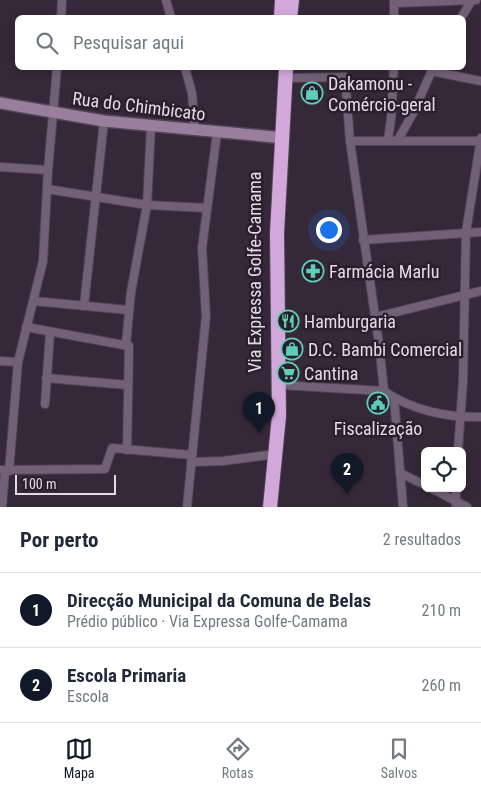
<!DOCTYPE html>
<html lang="pt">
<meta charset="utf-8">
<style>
body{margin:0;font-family:"Roboto Condensed",sans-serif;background:#f6f6f7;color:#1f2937}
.controls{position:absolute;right:15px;bottom:15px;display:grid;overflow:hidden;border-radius:8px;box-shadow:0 2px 8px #0003}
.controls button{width:45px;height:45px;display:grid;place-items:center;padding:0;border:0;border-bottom:1px solid #e0e1e3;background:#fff;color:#1f2937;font:25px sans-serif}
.scale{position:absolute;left:15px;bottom:12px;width:101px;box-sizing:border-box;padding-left:5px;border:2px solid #e3dae5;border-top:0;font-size:14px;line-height:18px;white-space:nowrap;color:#e3dae5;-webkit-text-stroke:4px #2b1e2d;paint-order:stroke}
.you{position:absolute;left:328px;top:229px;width:18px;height:18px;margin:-12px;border:4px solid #fff;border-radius:50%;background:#1a73e8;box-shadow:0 0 0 8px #1a73e833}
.badge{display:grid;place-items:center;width:32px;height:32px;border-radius:50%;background:#111827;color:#fff;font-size:16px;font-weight:700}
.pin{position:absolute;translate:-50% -41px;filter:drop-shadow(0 1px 2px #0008)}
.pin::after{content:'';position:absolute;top:26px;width:18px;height:15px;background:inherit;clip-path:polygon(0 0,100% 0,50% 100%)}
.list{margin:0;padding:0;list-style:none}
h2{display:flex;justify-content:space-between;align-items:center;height:65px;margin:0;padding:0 20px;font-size:21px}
h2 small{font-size:16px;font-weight:400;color:#747a83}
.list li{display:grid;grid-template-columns:32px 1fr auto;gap:15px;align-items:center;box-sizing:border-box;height:75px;padding:0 20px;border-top:1px solid #e0e1e3}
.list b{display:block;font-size:19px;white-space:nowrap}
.list p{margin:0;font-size:16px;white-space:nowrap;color:#747a83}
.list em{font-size:16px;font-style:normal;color:#747a83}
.icon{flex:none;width:28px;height:28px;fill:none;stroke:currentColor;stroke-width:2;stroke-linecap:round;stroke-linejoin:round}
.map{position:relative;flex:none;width:481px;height:507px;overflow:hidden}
.search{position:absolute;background:#fff;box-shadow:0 2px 8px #0003;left:15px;right:15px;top:15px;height:55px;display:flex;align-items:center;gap:12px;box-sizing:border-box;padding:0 18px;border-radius:8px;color:#747a83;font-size:19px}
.sheet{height:215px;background:#fff}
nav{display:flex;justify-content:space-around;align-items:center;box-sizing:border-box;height:70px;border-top:1px solid #e0e1e3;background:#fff;font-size:14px;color:#747a83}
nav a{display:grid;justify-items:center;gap:2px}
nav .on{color:#111827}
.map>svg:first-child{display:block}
</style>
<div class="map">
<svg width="481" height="507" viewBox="0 0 481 507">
<rect width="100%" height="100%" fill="#352838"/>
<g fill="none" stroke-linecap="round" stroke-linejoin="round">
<!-- street casing -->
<g stroke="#514454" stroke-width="10">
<g id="street">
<path d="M166,0L171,18"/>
<path d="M394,0V18"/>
<path d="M394,3L476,0"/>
<path d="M61,18L62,0"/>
<path d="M461,18L472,0"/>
<path d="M185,68L192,93L195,131"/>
<path d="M431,71L481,81"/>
<path d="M285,78L345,77L350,141L379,344L384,391"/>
<path d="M388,140L391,119L394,68"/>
<path d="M398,140L413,113L433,68"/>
<path d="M350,141H481"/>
<path d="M0,167L48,170"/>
<path d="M47,189L147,205L207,208"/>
<path d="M363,240L481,232"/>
<path d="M34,301L128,310"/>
<path d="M84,306L104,121"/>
<path d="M376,317L481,291"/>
<path d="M26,327L129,346L127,450"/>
<path d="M126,344L131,292L147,205L151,126"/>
<path d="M0,361L18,362L43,261L48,170L57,68"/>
<path d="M46,378L128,385"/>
<path d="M280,385L384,391C411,410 448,418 481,417"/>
<path d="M394,398L403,507"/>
<path d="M45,404L50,333"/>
<path d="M458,451L463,381L466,232L481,138"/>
<path d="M191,462L223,461L268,455"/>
<path d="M0,470L105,469L112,448L192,455"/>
<path d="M9,471L18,362"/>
<path d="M400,473L425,485"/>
<path d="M431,488L467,507"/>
<path d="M2,507L5,470"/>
<path d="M187,507L206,316L202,248L217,133"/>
<path d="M456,507V488"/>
</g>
</g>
<!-- secondary casing -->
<g stroke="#514454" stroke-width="14">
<path id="secondary" d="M0,103L104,121L274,137"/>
</g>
<!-- highway casing -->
<g stroke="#514454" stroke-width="16">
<g id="highway">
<path d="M281,18L282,0"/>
<path d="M290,18L292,0"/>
<path d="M270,507L279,416L277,233L286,68"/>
</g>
</g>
<!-- street -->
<use href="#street" stroke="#726176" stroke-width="8"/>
<!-- secondary -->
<use href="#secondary" stroke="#997e9e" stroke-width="11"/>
<!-- highway -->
<use href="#highway" stroke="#d2a8da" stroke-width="14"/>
</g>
<!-- icons -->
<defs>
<g id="shop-ring" transform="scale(1.125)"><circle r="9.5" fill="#2b1e2d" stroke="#5eceb7" stroke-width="1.5"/><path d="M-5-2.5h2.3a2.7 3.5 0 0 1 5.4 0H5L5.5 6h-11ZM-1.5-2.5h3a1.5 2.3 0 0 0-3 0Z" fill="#5eceb7"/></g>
<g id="pharmacy-ring" transform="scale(1.125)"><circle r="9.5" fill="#2b1e2d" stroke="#5eceb7" stroke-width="1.5"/><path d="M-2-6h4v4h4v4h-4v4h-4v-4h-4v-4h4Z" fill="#5eceb7"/></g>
<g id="restaurant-ring" transform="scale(1.125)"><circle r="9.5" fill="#2b1e2d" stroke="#5eceb7" stroke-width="1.5"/><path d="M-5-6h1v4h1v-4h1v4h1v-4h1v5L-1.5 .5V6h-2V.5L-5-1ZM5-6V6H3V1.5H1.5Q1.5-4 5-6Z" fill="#5eceb7"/></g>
<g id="supermarket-ring" transform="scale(1.125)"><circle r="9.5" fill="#2b1e2d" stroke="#5eceb7" stroke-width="1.5"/><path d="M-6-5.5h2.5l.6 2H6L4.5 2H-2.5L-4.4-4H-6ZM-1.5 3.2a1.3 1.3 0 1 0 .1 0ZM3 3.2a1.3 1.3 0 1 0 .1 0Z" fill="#5eceb7"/></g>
<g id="civic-ring" transform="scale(1.125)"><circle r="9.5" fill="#2b1e2d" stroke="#5eceb7" stroke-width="1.5"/><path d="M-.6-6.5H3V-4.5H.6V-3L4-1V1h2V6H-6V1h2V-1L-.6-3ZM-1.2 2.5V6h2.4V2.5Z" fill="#5eceb7"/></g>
</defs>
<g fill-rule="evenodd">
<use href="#shop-ring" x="312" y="93"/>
<use href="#pharmacy-ring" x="313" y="271"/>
<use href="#restaurant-ring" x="288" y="321"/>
<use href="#shop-ring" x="292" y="349"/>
<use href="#supermarket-ring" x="288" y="373"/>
<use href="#civic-ring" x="378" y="403"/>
</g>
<g text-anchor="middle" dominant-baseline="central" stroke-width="5" stroke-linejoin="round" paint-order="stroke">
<!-- poi labels -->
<g font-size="18" fill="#e3dae5" stroke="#2b1e2d" text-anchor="start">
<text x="328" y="83">Dakamonu -<tspan x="328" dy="21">Comércio-geral</tspan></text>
<text x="329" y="271">Farmácia Marlu</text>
<text x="304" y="321">Hamburgaria</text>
<text x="308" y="349">D.C. Bambi Comercial</text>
<text x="304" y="373">Cantina</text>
<text x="378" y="428" text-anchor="middle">Fiscalização</text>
</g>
<!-- street labels -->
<g font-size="18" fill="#e3dae5" stroke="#2b1e2d">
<text transform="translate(139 106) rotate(7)">Rua do Chimbicato</text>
<text transform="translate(254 272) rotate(-90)">Via Expressa Golfe-Camama</text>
</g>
</g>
</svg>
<div class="controls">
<button><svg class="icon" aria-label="locate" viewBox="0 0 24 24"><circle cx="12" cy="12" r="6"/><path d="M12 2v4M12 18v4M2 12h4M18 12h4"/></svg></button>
</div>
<div class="scale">100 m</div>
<div class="you"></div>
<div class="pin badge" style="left:259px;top:433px">1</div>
<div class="pin badge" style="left:347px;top:494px">2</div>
<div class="search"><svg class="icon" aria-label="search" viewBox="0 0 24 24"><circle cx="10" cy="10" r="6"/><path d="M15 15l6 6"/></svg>Pesquisar aqui</div>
</div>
<section class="sheet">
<h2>Por perto<small>2 resultados</small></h2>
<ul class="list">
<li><span class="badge">1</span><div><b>Direcção Municipal da Comuna de Belas</b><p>Prédio público · Via Expressa Golfe-Camama</p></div><em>210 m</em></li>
<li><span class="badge">2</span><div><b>Escola Primaria</b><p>Escola</p></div><em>260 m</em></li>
</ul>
</section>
<nav>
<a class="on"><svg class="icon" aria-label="map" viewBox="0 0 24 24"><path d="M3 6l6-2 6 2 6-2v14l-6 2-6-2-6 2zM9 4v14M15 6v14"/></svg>Mapa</a>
<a><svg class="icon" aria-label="directions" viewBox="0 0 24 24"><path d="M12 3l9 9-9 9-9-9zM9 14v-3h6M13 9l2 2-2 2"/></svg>Rotas</a>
<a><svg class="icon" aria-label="saved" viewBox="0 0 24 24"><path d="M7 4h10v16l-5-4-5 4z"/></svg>Salvos</a>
</nav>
